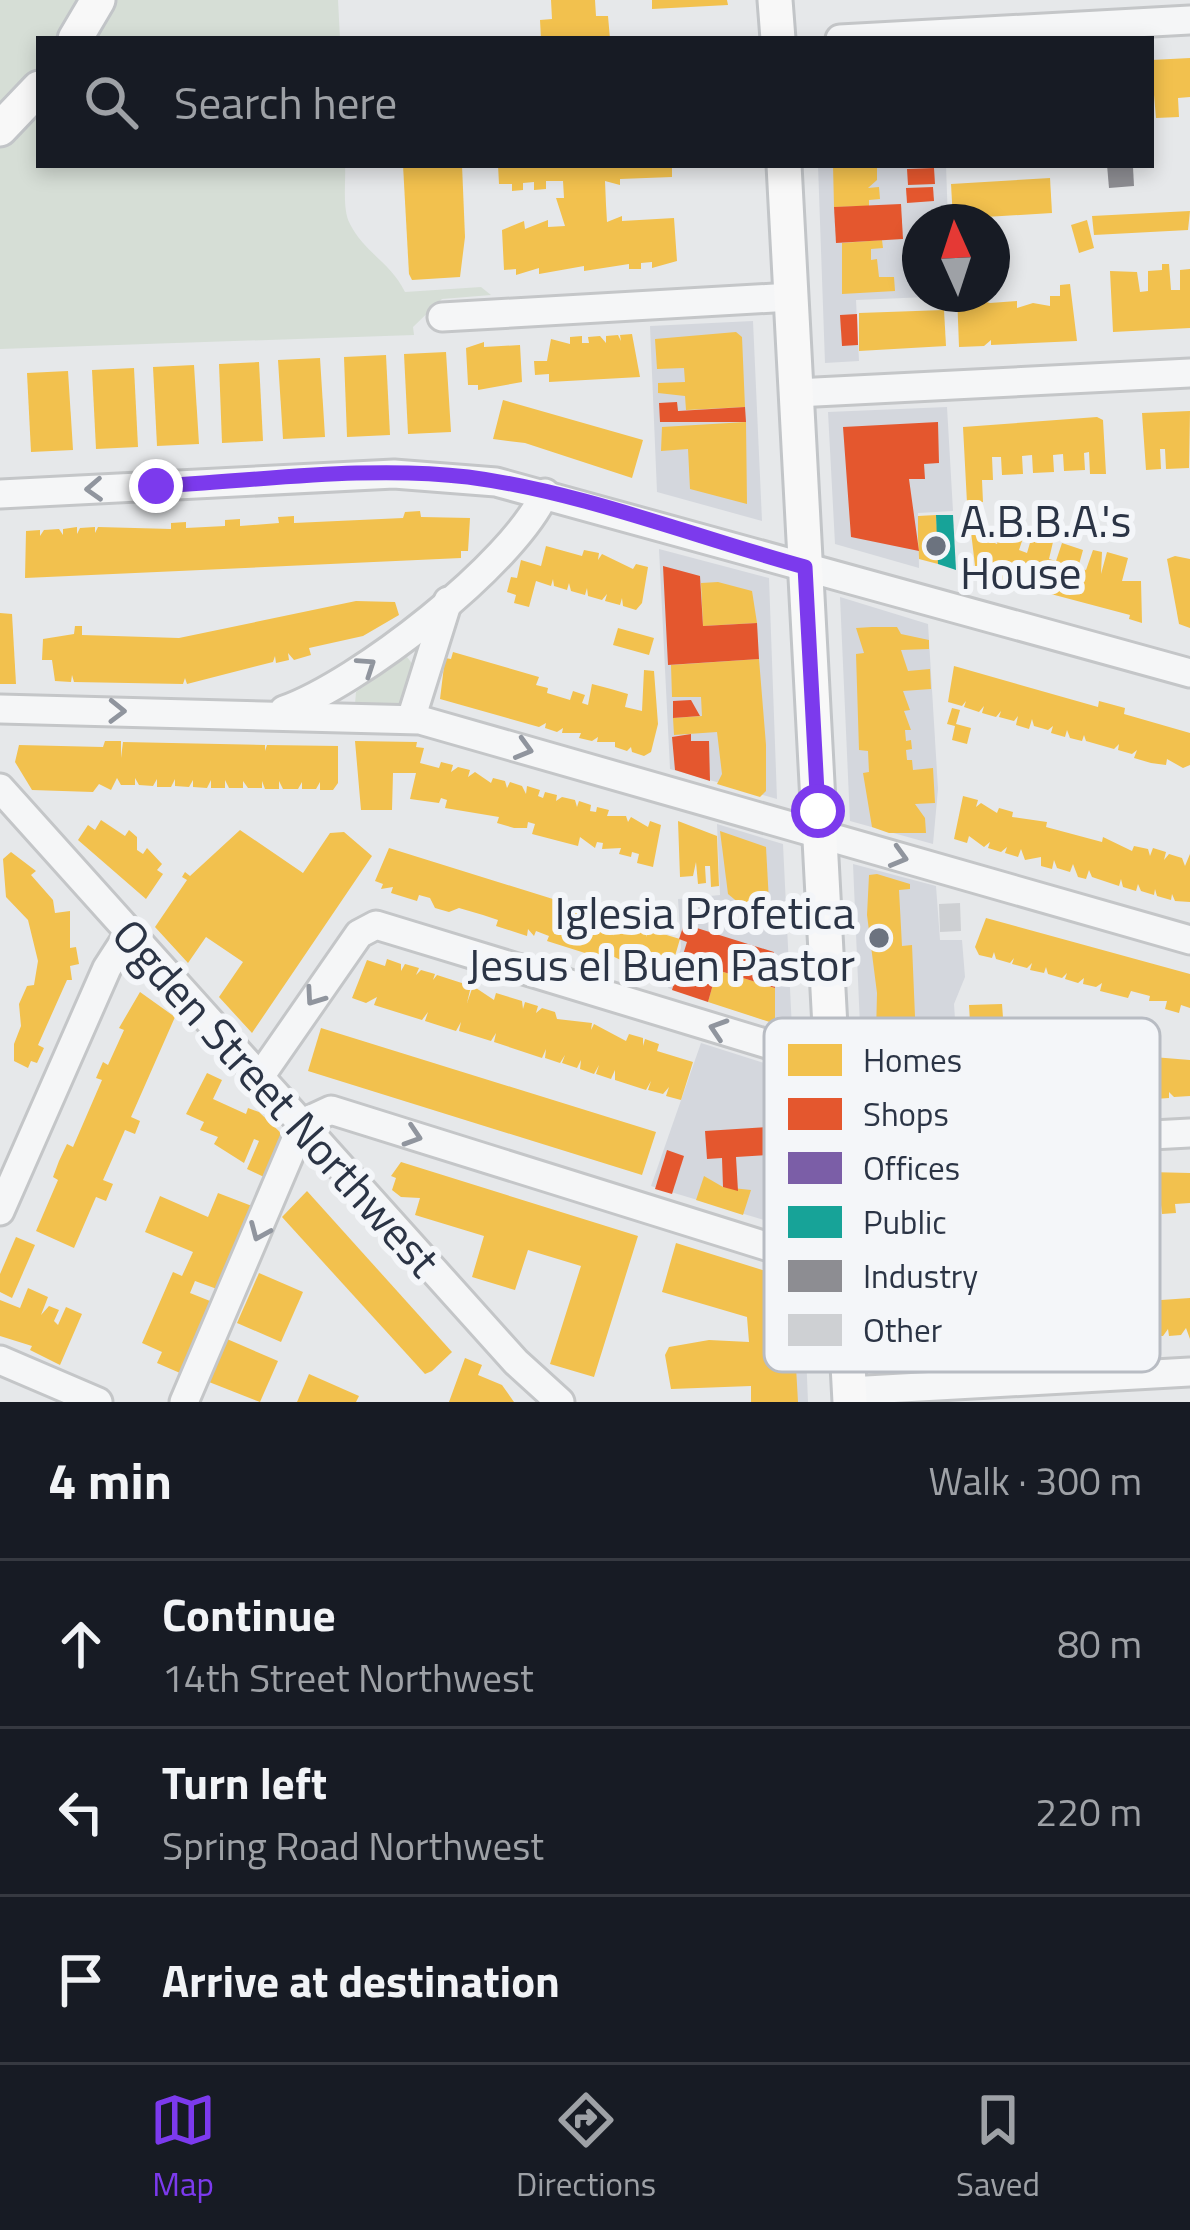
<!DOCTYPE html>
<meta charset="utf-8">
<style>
body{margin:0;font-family:"Titillium Web",sans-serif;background:#20242c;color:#f1f3f6}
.compass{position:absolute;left:902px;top:204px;width:108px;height:108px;border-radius:50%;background:#171b24;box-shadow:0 6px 18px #0003;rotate:357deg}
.stop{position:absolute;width:36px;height:36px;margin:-27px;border:9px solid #7c3aed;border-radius:50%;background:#fff}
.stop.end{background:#7c3aed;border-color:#fff;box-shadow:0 3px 12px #0008}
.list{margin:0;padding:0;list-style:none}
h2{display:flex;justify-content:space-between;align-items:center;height:156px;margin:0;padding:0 48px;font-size:51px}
h2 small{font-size:39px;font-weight:400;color:#9ea1a6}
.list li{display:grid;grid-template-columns:78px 1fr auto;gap:36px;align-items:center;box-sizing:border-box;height:168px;padding:0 48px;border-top:3px solid #363941}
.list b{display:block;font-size:45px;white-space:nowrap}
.list p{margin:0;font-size:39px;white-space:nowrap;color:#9ea1a6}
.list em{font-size:39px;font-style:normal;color:#9ea1a6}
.icon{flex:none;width:66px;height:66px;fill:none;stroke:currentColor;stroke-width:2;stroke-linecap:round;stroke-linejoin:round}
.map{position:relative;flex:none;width:1190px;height:1402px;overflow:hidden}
.search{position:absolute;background:#171b24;box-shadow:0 6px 18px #0003;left:36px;right:36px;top:36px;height:132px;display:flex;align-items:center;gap:30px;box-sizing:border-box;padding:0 42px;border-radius:0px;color:#9ea1a6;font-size:45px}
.sheet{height:660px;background:#171b24}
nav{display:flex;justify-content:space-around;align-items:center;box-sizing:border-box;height:168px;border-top:3px solid #363941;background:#171b24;font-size:33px;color:#9ea1a6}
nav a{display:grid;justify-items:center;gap:6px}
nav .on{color:#7c3aed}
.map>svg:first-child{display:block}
</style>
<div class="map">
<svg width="1190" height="1402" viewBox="0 0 1190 1402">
<rect width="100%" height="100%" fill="#e6e8ea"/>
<!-- built -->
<g fill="#d4d7dd">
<path d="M818,165H946L948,222H920V294L952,296L856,300L859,361L825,363Z"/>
<path d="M753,321L762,521L657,492L650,326Z"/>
<path d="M947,407L953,511L918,513L919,568L835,544L828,412Z"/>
<path d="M659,549L769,578L777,799L670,769Z"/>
<path d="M840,597L928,624L938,789L933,844L850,821Z"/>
<path d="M717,824L783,844L792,1029L668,988L681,948L678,899L720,895Z"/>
<path d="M853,864L936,886L940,940H962L965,977L954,1004L962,1123L869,1126L864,1119Z"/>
<path d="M701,1043L780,1068L787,1227L651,1186Z"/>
<path d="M767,1267L803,1279L808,1402H775Z"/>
</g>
<!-- green -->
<g fill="#d6ded6">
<path d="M0,0H338L340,39H39V165H345C346,182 342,209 350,224C364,252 391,263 405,292L481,287L491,295L442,299L413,327L414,335L0,349Z"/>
<path d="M407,657L414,666L399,706L355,704L356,692Z"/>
</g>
<!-- homes -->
<g fill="#f2c14e">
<path d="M551,0H595L596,16H608L610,39H541L540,20L552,19Z"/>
<path d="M652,0H727L728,5L652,9Z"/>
<path d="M1190,58V97L1178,98L1179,117L1156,118L1151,60Z"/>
<path d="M403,165H462L465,237L460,277L412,280L409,274Z"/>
<path d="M498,165H672V177L620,179V185L605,181L606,205L607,222L622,216V221L674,218L677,261L652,268V262L641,263V269H629V264L584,271V266L539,274V268L516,275V269L504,270L502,230L524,221L525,229L548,220V227L565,226L556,198H564L563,181H546V189L534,190V182L523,183V190L512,191V184H499Z"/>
<path d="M833,165L877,167V180L868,188L879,187L880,199L869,200V206L834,207Z"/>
<path d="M1050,178L1052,213L953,219L951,184Z"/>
<path d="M1190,211L1188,230L1094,235L1092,216Z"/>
<path d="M1087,220L1094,248L1079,253L1071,225Z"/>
<path d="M882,240L883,248L871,249V260L877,259L879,277H894L895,291L842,294V243Z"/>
<path d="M1162,264H1169L1171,290H1180V270L1190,269V328L1113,332L1110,271L1137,272L1140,292L1148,291V271L1162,270Z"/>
<path d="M1070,284L1077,341L991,345V340L984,346L959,347L957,294L990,303L1017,301V308L1033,303L1050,306V296H1060V285Z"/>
<path d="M944,310L946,346L859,351V313Z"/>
<path d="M736,332L742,337L745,407L686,410L685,396L658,393V383L685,382L684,368L657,369L655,339Z"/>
<path d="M632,334L640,377L549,382V374L535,375L534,361H547L551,339L570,344V337L582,336V343H589L588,337L600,336L606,343V336L618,335L621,341L620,335Z"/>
<path d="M484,342V347L520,345L522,382L478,390V385H468L466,348Z"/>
<path d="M446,352L451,432L408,434L404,354Z"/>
<path d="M386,355L390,435L347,437L344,357Z"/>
<path d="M320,358L325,437L283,439L278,360Z"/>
<path d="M259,362L263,441L222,443L219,364Z"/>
<path d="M194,365L199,444L157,446L153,367Z"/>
<path d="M134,368L138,447L96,449L92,370Z"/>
<path d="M68,371L73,450L31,452L27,373Z"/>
<path d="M503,400L643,440L632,478L525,443L493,439Z"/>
<path d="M1190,411L1189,468L1166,469L1165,449H1160L1161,469L1146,470L1142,413Z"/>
<path d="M1097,417L1103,420L1106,474H1090L1089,452L1084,453L1085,470L1064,471L1063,454L1053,455L1054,472L1033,473L1032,455L1022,456L1023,474L1002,475L1001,457H992L993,480H982L983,502L967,503L963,427Z"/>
<path d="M746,422L747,504L690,489L688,449L661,451L662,427Z"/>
<path d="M420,511L421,517L470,518L468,551H461V558L25,578L26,531L40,530V536L44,530L59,529L63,535V529L77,527V534L80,528L95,527V533L98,527L171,529V523L186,522V528L225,526V520L240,519V526L279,523L278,517L294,516V523L403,518L405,512Z"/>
<path d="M936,515L939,561L938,564L919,559L918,537V516Z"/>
<path d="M1013,529L1025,532L1019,550L1027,553L1032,536L1043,538L1053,542L1049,559L1056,561L1062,543L1083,550L1078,568L1086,570L1093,550L1102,552L1101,574L1107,552L1128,558L1122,581H1141L1142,623L1129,619L1130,615L976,574L971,532L997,544L1001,532L1012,535Z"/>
<path d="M546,546L582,556L584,550L599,553L598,560L602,554L633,569L636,564L648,567L642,603L636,610L623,606L622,598L620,605L605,601L607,594L602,600L588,596L587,588L585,595L571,591L569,583L567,590L554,586L553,579L551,586L536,581L529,607L514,603L516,595L507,592L511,577L517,578L521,560L541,566Z"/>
<path d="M1175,556L1190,559V628L1179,624L1167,559Z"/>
<path d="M718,582L752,591L757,623L703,626L701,583Z"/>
<path d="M356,601L395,602L399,615L363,636L309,648L311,655L294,660L288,653L289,660L276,663L275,656L273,662L187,684L185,678L183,684L74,682L72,675L71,682L55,681L52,660H42L43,639L74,634L75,626H82V635L179,638Z"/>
<path d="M0,613L12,614L16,684H0Z"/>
<path d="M872,627H897L901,634L929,640V649L901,650L908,671L930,669L931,689L903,691L910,710L904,711L911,730H905L906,741L911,740L912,749L906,750L907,760H912L913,770L933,768L935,803L915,804L925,818L926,833H889L872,827L863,773L869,772L868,751L859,750L856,654L864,653L856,628Z"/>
<path d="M618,628L654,638L649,655L613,645Z"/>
<path d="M453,652L539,677L536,685L548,688L547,693L570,700L573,691L585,695L582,703L588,705L592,684L611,689L628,694L625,707L642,711L644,670L654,671L658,724L651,752L644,756L632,752L631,747L627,751L615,747V742H597L598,737L592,741L579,738L581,733H562L563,728L557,732L545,728L546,723L539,727L440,699L445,658L451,659Z"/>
<path d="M759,659L766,745V791L760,797L717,784L722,774L717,732L674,735L673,718L702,716L701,697H672L671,665Z"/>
<path d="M954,666L1098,707L1099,701L1125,708L1124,714L1190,733V765L1183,768L1167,759L1166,765L1151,763L1134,758L1137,750L1132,754L1118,750L1119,744L1114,749L1086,741L1084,735L1082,741L1070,738L1067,730L1065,737L1051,733L1053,726L1048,730L1034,726L1032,719L1029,729L1016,725L1018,716L1014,721L999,717L1001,711L996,717L982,713L984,706L979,712L964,707L966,701L962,706L948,702Z"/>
<path d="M952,708L960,710L956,724L971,728L967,744L952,740L955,726L947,724Z"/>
<path d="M105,741H121V758L123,742L265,745V751L267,745L338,746V783L333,790H320V782L316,789H302V782L298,789H283L279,781V789H265L262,781V788H248L243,781V788H229L225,780V788H211V780L207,788L193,787V780L189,787L175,786V779L171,787H157V779L153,786L139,785L135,778V785H121L117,778L111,790L99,784L93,792L32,790L15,762L19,745L103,747Z"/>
<path d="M355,741L417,742L416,747L424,748L420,763L439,768L441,762L453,765L451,772L458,767L470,770L468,777L475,772L491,783L493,778L505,781L507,788L510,782L522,786L526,794L527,786L540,790L538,796L543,798L545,792L557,795L556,801L562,797L575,800L577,807L579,801L591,805L590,811L596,812L597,807L609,810L607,816H626L628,822L631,817L648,827L650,821L661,825L653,867L637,863L639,854L632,852L631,857L619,854L621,848L602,849L603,843L597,842L595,848L580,837L578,846L532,834L535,824L528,822L527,828H514L497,823L499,817L445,808L447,800L441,798L439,803L410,799L416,773H393L392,810H361Z"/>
<path d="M963,796L978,800L976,807L981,803L997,813L999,808L1013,812L1012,817L1047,822L1046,827L1102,842L1103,837L1132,851L1134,846L1148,849L1150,856L1153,848L1166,852L1164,860L1169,854L1182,858L1185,866L1190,854V902L1175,901L1172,894L1171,900L1157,896L1155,889L1154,895L1141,891L1138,884L1136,891L1123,887L1121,879L1119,886L1092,877L1089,870L1086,879L1078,877L1073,864L1070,872L1057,868L1054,860L1052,869L1041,866V857L1025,860L1021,849L1018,857L1005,853L1007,847L1001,852L988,848L990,842L984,847L969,836L967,843L954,839Z"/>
<path d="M101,820L125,836L129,830L137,837V850L143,854L147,848L162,864L157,870L163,874L146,899L78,840L88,825L95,830Z"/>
<path d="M678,821L717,836L719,886L711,887L710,866H705L706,883L698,884L696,862L693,876L680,877Z"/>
<path d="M240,830L303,873L330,833L344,832L372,856L252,1033L219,997L243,962L206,937L188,963L155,927L187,880L182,877L185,872L190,876Z"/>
<path d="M720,831L766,847L769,902L740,904L728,894Z"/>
<path d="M389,848L617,919L613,936L619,920L648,929L646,937L650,930L680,939L670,973L652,968L650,974L606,953L604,959L547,941L549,936L536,931L534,936L528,929L527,936L496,926L498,920L483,915L459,908L449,912L435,908L430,898L419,895L417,901L391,893L393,887L381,889L383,884L375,881Z"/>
<path d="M11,852L36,871L31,875L53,900L55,913L70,911V948L76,947L79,964L70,966L72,980H67L38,1045L44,1048L37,1063L31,1061L28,1068L14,1061V1044L21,1026L19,1004L27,986L34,985L38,961L28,920L6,897L3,859Z"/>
<path d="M877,874L910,884V889L899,890L902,946L912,945L916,1040L954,1038V1054L934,1055L941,1073L918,1074L919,1093L942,1092L943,1116L873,1120L871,1095H886L885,1076H875L877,993L867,915L869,875Z"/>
<path d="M986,918L1190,974V1008L1181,1005L1179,1013L1165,1009L1167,1001H1149L1150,996L1131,991L1128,998L1100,991L1102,983L1096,987L1083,984L1084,978L1078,983L1065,979L1067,973L1062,978L1048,974L1046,967L1044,973L1030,970L1032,963L1027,968L1012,964L1014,958L1010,963L996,959L994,952L992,958L979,955L975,947Z"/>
<path d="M387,959L401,964V971L405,964L419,968L416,975L421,970L435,974L433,980L437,975L471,986L467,1003L473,986L494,1000L496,993L522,1001L523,1009L525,1002L538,1006L536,1013L542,1008L555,1012L557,1019L592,1023L591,1030L594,1024L626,1041L629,1034L643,1038V1046L645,1039L659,1044L657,1051L693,1062L681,1100L666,1096L669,1087L663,1094L648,1090L651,1081L646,1090L615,1080V1070L611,1079L596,1074L599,1065L594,1074L580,1069L581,1060L577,1068L562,1063L565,1055L560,1063L545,1058L546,1049L542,1058L494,1042L496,1033L491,1041L459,1031L461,1022L456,1031L425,1021L428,1012L422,1020L374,1005L377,997L366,1003L352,998L367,960L385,966Z"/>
<path d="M717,970L775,988V1018L782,1026L708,1002Z"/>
<path d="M140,992L175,1017L131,1117L140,1121L135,1134L125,1130L103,1180L113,1184L106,1201L96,1197L74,1248L36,1231L58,1180L53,1177L59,1161L67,1144L73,1147L102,1080L96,1078L103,1062L108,1065L124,1030L119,1028Z"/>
<path d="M1002,1004L1004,1031L989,1032V1021L970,1022L969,1005Z"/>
<path d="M321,1028L656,1132L642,1175L308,1071Z"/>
<path d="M1099,1054L1149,1057V1062L1153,1057L1190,1060V1096L1174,1097L1169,1092V1098L1155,1099V1091L1148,1099L1133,1094V1099L1107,1101L1100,1095L1101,1101L1086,1102L1082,1096L1083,1102L1069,1103V1097L1055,1103L1047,1097V1104L1033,1105L1030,1099L1029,1105L1016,1106L1015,1100L1010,1105L975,1108L973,1063L991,1062V1070L994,1058L1006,1057L1009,1069L1027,1060L1044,1059V1067L1048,1062L1067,1066L1066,1061L1085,1065Z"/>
<path d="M207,1073L222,1080L213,1099L246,1114L248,1108L259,1112L283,1135L264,1177L247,1169L259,1141L254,1139L244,1163L214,1144L218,1137L200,1130L204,1122L186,1114Z"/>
<path d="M401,1162L638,1236L594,1377L550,1364L581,1266L528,1250L515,1290L472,1277L484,1236L415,1215L420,1198L401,1197L392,1190L396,1178L391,1176Z"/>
<path d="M1149,1172L1190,1173V1203L1175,1204L1176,1213L1162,1214L1161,1205L1142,1206L1141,1217L1113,1213L1108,1230L1092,1231V1208L1084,1209V1217L1060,1218V1210L1034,1211L1035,1221L1018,1223L1007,1213H992L993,1235L981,1236L978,1185L1020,1183V1177L1033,1176V1182L1037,1175H1050L1051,1181Z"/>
<path d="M704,1176L723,1187L751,1190L743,1215L696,1200Z"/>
<path d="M307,1191L452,1352L432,1371L425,1374L282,1217Z"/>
<path d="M218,1193L252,1206L217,1289L195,1281L190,1293L210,1301L180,1373L157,1363L162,1352L142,1343L173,1272L182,1276L193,1252L145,1232L160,1196L208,1217Z"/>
<path d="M16,1237L35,1245L12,1298L0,1292V1274Z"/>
<path d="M676,1243L791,1279L798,1402H751V1386L671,1389L665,1355L669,1347L709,1340L749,1342L747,1317L662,1292Z"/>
<path d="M259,1273L303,1292L281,1342L237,1323Z"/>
<path d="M1039,1284L1040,1303L1082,1293V1300L1127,1298V1291L1147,1290V1301L1190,1298V1339L1186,1328L1181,1335L1169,1336L1168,1329L1163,1336H1150L1145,1330V1337L1129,1338V1331H1123V1338L1107,1339L1101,1332L1102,1340L1085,1341V1333L1080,1334V1341L1064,1342V1334H1058L1059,1342L1043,1343L1042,1335L1018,1336L1021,1285Z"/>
<path d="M28,1288L48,1297L41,1315L49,1306L59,1310L54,1321L58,1325L66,1307L82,1314L60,1365L30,1350L32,1346L0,1336V1300L20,1308Z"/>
<path d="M227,1339L278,1361L260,1402L209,1382Z"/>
<path d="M465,1358L482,1365L478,1375L502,1385L514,1402H449Z"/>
<path d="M309,1374L359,1396L356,1402H297Z"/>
</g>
<!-- shops -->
<g fill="#e4572e">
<path d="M934,168L935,184L908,185L907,169Z"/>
<path d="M933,187L934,201L907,203L906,188Z"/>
<path d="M901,204L903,239L836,243L834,207Z"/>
<path d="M857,314L858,345L842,346L840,315Z"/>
<path d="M677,402L678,411L745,407L746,422H660L659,403Z"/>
<path d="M938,422L939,463L924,464L925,479H909L919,551L851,537L843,427Z"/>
<path d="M663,566L700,576L703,626L757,623L759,659L668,665Z"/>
<path d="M691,700L700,716L673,718V701Z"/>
<path d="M691,734V741H709L710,781L675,770L672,737Z"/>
<path d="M684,924L774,952L775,988L717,970L708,1002L672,990L687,942L679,939Z"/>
<path d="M783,1126L785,1154L736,1157L738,1191L723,1187L722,1158L707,1159L705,1131Z"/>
<path d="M667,1150L684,1156L672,1194L655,1189Z"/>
</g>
<!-- public -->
<path fill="#17a398" d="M936,515H953L956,570L938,564Z"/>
<!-- industry -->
<path fill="#8d8d92" d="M1107,165L1133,167L1134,186L1109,188Z"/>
<!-- building -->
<path fill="#ced0d3" d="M960,903L961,931L940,932L939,904Z"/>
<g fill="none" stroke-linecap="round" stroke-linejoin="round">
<!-- minor casing -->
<g stroke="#c4c6c8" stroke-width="33">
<g id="minor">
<path d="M840,39L1190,20"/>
<path d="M442,317L791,297"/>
<path d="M796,393L1190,373"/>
<path d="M0,494L394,474L496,482L1190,673"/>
<path d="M0,709L420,720L1190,940"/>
<path d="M284,710C358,684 513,564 545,493"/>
<path d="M411,719L448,601"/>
<path d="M0,788L516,1362L560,1402"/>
<path d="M259,1078L359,934L376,925L797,1053L831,1055"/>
<path d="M836,1152L1190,1133"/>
<path d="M0,1211L107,968L129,934"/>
<path d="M0,1360L98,1402"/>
<path d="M849,1391L1190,1372"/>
<path d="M184,1402L303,1123L331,1110L843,1270"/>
</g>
</g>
<!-- major casing -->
<g stroke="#c2c5c8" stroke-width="39">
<g id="major">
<path d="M775,0L778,39"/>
<path d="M75,39L98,0"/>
<path d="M0,129L39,88"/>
<path d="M784,165L850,1402"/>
</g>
</g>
<!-- minor -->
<use href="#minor" stroke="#f5f6f7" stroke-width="27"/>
<!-- major -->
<use href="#major" stroke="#f8f8f8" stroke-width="33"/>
</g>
<!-- one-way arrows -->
<defs><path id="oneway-chevron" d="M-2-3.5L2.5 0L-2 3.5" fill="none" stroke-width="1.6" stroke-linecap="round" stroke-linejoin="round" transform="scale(3)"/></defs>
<g stroke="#90959e">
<use href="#oneway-chevron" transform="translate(94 489) rotate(177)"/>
<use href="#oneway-chevron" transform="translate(367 666) rotate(-34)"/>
<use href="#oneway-chevron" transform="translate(117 711) rotate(1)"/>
<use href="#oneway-chevron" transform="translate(524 749) rotate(16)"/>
<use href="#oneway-chevron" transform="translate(899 857) rotate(16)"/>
<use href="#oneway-chevron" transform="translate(314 997) rotate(125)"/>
<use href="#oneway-chevron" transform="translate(718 1029) rotate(-162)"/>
<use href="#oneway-chevron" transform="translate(413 1136) rotate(18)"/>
<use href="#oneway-chevron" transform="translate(259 1232) rotate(113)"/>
</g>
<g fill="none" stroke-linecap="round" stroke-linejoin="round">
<!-- route -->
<path stroke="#7c3aed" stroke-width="15" d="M156,486C259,481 366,465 468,477C582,492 695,537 805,567L818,811"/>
</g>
<!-- markers -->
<g fill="#6c737f" stroke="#f4f6f9" stroke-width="4.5">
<circle cx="936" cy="546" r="12"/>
<circle cx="879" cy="938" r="12"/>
</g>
<g text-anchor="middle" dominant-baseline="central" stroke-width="12" stroke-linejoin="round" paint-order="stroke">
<!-- poi labels -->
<g font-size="45" fill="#2b3445" stroke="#f4f6f9" text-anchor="start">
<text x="960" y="520">A.B.B.A.'s<tspan x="960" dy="52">House</tspan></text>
<text x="855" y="912" text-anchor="end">Iglesia Profetica<tspan x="855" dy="52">Jesus el Buen Pastor</tspan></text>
</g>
<!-- street labels -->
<g font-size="45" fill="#2b3445" stroke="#f4f6f9">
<text transform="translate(277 1097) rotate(48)">Ogden Street Northwest</text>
</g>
</g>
<!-- legend -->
<rect x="764" y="1018" width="396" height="354" rx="18" fill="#f4f6f9" stroke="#b8bcc3" stroke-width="3"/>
<rect x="788" y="1044" width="54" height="32" fill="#f2c14e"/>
<rect x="788" y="1098" width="54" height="32" fill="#e4572e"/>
<rect x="788" y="1152" width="54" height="32" fill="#7b5ea7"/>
<rect x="788" y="1206" width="54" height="32" fill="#17a398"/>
<rect x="788" y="1260" width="54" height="32" fill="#8d8d92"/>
<rect x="788" y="1314" width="54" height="32" fill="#ced0d3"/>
<g font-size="33" fill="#2b3445">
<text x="863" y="1072">Homes</text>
<text x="863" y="1126">Shops</text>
<text x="863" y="1180">Offices</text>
<text x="863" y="1234">Public</text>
<text x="863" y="1288">Industry</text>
<text x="863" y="1342">Other</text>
</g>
</svg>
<svg class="compass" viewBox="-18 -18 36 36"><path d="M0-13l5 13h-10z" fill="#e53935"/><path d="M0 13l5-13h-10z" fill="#9ea1a6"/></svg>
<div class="stop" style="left:818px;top:811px"></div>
<div class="stop end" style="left:156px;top:486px"></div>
<div class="search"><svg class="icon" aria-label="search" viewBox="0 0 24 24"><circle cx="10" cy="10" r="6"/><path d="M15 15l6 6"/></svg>Search here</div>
</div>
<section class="sheet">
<h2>4 min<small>Walk · 300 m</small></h2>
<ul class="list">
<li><svg class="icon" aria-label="ahead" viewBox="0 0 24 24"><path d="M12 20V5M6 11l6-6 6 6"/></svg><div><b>Continue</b><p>14th Street Northwest</p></div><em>80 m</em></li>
<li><svg class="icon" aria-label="left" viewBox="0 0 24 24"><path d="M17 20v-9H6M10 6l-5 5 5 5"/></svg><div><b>Turn left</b><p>Spring Road Northwest</p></div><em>220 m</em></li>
<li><svg class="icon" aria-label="arrive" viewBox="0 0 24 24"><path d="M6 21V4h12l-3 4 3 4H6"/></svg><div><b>Arrive at destination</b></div></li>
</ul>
</section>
<nav>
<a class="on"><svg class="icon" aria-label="map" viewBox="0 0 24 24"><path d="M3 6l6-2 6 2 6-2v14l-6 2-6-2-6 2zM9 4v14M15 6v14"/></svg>Map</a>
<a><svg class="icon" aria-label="directions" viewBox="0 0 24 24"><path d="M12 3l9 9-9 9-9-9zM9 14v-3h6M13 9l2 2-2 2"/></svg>Directions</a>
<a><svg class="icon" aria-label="saved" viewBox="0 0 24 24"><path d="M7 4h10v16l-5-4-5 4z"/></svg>Saved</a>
</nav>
